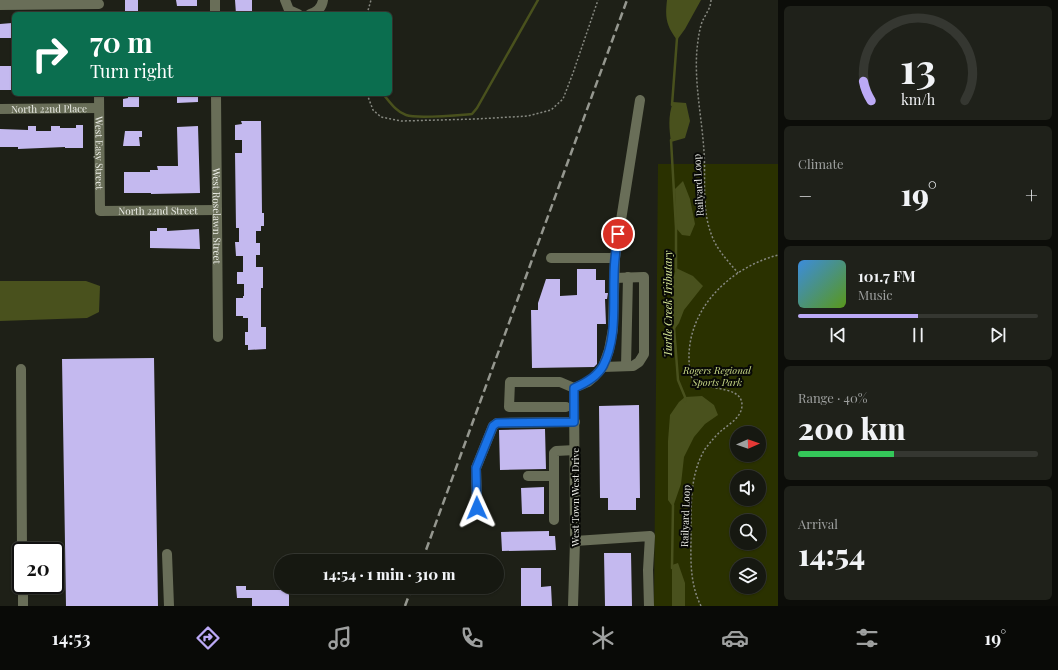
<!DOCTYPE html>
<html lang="en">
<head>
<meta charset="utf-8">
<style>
  :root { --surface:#161811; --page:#1f211a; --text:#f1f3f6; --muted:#9ea09f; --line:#353731; --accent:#bcaaf6 }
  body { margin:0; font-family:"Playfair Display",serif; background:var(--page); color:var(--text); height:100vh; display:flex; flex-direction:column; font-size:15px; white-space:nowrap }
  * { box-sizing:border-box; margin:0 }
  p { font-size:13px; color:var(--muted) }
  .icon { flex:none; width:22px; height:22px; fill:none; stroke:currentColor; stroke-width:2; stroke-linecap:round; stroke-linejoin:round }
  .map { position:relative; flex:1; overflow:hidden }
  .drawer { display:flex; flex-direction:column; gap:6px; padding:6px; background:#0c0d09; width:280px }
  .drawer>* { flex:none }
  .guide { position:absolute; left:12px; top:12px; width:380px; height:84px; border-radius:6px; box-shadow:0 1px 3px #0004,0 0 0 1px var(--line); background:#0b6e4f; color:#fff; overflow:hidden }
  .needle { width:26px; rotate:88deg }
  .tools { position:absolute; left:730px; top:426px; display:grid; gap:8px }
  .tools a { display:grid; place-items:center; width:36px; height:36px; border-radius:50%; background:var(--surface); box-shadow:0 1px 3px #0004,0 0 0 1px var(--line); font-size:20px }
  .speed { position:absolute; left:12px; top:542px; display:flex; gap:8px; font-size:20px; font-weight:700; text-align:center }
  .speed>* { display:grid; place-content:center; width:52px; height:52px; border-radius:50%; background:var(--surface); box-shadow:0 1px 3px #0004,0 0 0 1px var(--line); line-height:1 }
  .speed .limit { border:2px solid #111; border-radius:6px; background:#fff; color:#111 }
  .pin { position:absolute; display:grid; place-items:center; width:34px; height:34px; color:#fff; margin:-17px; border:2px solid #fff; border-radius:50%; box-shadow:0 1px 4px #0007 }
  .me { position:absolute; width:44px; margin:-22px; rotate:359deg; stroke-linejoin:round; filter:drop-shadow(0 0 3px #0008) }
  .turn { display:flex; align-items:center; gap:14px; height:84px; padding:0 12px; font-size:18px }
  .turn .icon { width:52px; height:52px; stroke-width:2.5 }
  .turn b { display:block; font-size:28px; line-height:34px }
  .big { font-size:30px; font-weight:800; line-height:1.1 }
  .drawer .card { flex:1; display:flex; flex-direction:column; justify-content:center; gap:6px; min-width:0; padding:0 14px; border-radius:6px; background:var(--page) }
  .drawer .dial { align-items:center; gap:0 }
  .dial svg { height:104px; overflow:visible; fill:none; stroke:var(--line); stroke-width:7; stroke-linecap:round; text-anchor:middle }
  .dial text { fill:var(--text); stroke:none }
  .song { display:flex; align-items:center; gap:12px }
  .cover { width:48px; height:48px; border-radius:6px; background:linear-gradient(135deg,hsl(210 70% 55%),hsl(90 70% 35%)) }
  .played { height:4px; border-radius:2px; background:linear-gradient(90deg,var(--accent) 50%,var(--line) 50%) }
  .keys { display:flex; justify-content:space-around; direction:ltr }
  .heat { display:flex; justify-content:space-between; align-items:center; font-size:22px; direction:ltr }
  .charge { height:6px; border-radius:3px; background:linear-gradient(90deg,#34c759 40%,var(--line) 0) }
  .trip { position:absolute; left:274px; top:554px; width:230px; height:40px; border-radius:20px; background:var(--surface); box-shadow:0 1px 3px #0004,0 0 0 1px var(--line); font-weight:800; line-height:40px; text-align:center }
  .tabs { display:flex; height:64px; justify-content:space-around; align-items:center; background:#090a07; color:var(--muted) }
  .tabs .icon { width:28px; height:28px }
  .tabs .current { color:var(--accent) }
  .tabs b { font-size:18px; color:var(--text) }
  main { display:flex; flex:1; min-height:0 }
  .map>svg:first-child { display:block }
  .green { fill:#2a3100; fill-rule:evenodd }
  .water { fill:#49511d }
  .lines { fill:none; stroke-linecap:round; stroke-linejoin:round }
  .stream { stroke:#49511d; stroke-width:2.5 }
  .building { fill:#c4b9ef }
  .path { stroke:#878981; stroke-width:1.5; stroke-dasharray:2 2; stroke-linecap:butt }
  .minor { stroke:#696e58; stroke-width:10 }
  .rail { stroke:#95978f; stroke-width:2.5; stroke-dasharray:8 4; stroke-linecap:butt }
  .route-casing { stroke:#114b97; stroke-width:10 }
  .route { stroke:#1a73e8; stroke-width:7 }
  .labels { text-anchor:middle; stroke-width:4; stroke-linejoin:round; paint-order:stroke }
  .street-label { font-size:10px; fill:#ecede7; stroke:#080906 }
  .park-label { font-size:10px; font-style:italic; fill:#c7d786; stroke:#080906 }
  .water-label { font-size:11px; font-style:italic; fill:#daeb99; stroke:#080906 }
</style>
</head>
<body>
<main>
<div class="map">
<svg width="778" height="606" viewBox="0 0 778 606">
  <rect width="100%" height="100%" fill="#1e2017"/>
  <path class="green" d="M658,164H778V606H654ZM737,433H759V455H737ZM737,477H759V499H737ZM737,521H759V543H737ZM737,565H759V587H737Z"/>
  <path class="water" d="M667,0H701L685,29L677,40C666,25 665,18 667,0Z
    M673,102L686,103L690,121L685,138L671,142C669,128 668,116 673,102Z
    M683,181L690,199L695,224L690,236L682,235L676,228L675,189Z
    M676,268L693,276L703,286L684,310L679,323L674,330C669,310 670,288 676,268Z
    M0,281H86L100,286L99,312L87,318L0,321Z
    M702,396L714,405L718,415L705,424L694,437L684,457L681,484L673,507L668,500V441L670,415L679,402L685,397Z
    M678,563L685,583V606H672V565Z"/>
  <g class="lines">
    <path class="stream" d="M383,94C389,101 396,112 406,115C417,119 459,115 472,114L477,108L538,0
      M672,105L677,38
      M671,140L676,228V270
      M674,327L678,380L685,397V401
      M672,568L673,505"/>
  </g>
  <path class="building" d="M125,0H138V14H125Z
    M176,0H197V6H177Z
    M235,0H252V14H236Z
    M12,23V38H0V24Z
    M0,66H12L13,90H0Z
    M128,94H139V107H123V99L128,98Z
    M177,94H198V102L177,103Z
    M241,121H261L262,213H264V226H261V231H256V243H260V255H256V267H263V288H261V327H266V349L248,350V345H245V332H248V318H243V316H236V298H243V296H244V284H237V272H243V256H236L235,242H239V228H236L235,153H242V140H235V125L242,124Z
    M76,125H83V148H65V147L18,149V147H0V129L28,130V126H36V131H51V126H60V128H76Z
    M198,126L200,193L151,194V193H124V172H150V170H158L157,166H178L177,127Z
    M125,131H142V137H139L140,146H123Z
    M157,228H167V231L199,229L200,249L150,248V231H157Z
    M577,269H596V280H605V293H608L607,299H605L606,324H597V364L594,367L532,368L531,310H538V303L546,279H560V296L577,295Z
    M154,358L158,606H66L62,359Z
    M639,405L640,498H636V510H608V498H600L599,406Z
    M545,429L546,469L500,470L499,430Z
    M544,487V514H522L521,488Z
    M549,531V536H555L556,550L502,551L501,532Z
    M604,553H631L632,606H605Z
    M521,568H541V587L551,586L552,606H521Z
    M236,586H246V590H289V606H252V598H237Z"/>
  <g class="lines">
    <path class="path" d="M711,0C711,8 705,15 702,22C699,31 698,40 697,49C694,83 702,118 704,152C706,180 701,209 712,236C717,250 728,261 738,273
      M367,14L371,0
      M367,94L373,110L381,117L401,121L476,119L528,116L551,110L563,99L573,73L598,0
      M701,606C689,582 691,558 691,532C691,504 690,474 705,449C710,443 715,436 721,431C729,424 741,418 742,406C743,381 695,395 690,373C689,367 689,360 689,354C691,305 732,267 778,255"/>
    <g class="minor">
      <path d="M215,0V14"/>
      <path d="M285,0L289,10L298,14"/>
      <path d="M0,5L99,4"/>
      <path d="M310,14C317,12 322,7 323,0"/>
      <path id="s1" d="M99,94L100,211L217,210"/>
      <path id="s2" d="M216,94L218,337"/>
      <path id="s3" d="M0,109L99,108"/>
      <path d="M551,258H615"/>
      <path d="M626,366L628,277"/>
      <path d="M603,367L633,366L639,362L644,354V277L614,278"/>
      <path d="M21,369L22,551"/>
      <path d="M566,407H509L510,382H560L574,388L588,382L594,377L603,367L609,350L613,329L615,258L640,100"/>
      <path d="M528,476H553"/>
      <path d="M477,508L476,468L493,426L497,423L575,422"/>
      <path d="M554,520V453L556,451L575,450"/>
      <path d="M575,541L650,536L648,570L649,606"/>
      <path d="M167,554L169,606"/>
      <path d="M23,585V606"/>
      <path d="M573,606L575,541L574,388"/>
    </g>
    <path class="rail" d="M422,561L627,0
      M405,606L412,587"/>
  </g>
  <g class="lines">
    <defs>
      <path id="route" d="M477,508L476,468L493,426L497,423L574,422V388C586,383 597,377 603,366C617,339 613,306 614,277C614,263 616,248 618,234"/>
    </defs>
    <use href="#route" class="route-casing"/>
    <use href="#route" class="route"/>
  </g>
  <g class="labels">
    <g class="street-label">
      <text dy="4" stroke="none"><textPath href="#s3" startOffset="49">North 22nd Place</textPath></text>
      <text dy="4" stroke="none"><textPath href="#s1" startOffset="59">West Easy Street</textPath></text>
      <text transform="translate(698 185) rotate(-93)" y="4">Railyard Loop</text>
      <text dy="4" stroke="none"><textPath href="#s1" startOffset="175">North 22nd Street</textPath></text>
      <text dy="4" stroke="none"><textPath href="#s2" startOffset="122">West Roselawn Street</textPath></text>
      <text transform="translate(575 497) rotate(-90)" y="4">West Town West Drive</text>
      <text transform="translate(685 516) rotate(-88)" y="4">Railyard Loop</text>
    </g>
    <g class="park-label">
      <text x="717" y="374">Rogers Regional<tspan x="717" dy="12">Sports Park</tspan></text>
    </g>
    <g class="water-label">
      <text transform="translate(668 304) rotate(-90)" y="4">Turtle Creek Tributary</text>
    </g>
  </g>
</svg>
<div class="tools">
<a><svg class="needle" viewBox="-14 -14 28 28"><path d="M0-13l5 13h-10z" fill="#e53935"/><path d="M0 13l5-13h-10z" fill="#9ea09f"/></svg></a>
<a><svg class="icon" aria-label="sound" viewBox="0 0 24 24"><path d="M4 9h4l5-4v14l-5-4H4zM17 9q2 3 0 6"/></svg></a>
<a><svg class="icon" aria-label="search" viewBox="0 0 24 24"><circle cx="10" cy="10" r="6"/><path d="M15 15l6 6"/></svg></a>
<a><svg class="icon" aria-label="layers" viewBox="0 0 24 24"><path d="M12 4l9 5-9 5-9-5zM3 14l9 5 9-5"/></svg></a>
</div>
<div class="speed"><div class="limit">20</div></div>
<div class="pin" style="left:618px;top:234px;background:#d93025"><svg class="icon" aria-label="arrive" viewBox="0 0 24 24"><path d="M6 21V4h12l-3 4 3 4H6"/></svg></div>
<svg class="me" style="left:477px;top:508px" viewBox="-20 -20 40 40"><path d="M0-17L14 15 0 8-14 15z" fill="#1a73e8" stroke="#fff" stroke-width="4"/></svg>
<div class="trip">14:54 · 1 min · 310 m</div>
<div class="guide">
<div class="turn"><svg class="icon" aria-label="right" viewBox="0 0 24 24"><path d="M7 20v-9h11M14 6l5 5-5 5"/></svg><div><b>70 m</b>Turn right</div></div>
</div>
</div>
<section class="drawer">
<div class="card dial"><svg viewBox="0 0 100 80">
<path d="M14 69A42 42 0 1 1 86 69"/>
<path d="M14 69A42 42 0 0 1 8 54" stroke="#bcaaf6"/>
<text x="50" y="56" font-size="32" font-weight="700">13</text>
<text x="50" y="72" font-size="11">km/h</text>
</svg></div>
<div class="card"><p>Climate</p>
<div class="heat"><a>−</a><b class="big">19°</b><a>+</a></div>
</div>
<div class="card">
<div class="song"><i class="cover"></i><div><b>101.7 FM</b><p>Music</p></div></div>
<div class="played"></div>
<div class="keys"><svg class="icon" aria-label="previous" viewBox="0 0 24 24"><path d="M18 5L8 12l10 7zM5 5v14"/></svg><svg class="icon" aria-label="pause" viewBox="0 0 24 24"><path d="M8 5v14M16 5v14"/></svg><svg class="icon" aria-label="next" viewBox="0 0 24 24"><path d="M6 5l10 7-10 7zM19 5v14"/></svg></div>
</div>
<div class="card"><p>Range · 40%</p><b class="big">200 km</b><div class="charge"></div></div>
<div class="card"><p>Arrival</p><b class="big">14:54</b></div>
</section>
</main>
<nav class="tabs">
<b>14:53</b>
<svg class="icon current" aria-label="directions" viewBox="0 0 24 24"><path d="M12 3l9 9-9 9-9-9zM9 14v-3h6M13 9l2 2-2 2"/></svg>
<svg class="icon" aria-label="music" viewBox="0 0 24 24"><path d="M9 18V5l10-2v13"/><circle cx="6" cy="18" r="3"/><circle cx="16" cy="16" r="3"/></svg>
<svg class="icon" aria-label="phone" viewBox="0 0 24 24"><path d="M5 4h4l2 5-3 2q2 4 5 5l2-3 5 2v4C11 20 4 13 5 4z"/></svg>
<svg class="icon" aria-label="climate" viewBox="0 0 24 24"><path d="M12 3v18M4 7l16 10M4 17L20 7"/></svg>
<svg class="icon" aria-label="car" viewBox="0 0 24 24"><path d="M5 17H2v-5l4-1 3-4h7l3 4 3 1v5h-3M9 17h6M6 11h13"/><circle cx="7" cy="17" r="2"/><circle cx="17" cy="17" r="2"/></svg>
<svg class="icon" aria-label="filters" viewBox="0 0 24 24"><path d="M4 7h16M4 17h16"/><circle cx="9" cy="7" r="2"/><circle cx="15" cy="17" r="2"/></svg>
<b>19°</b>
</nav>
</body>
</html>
